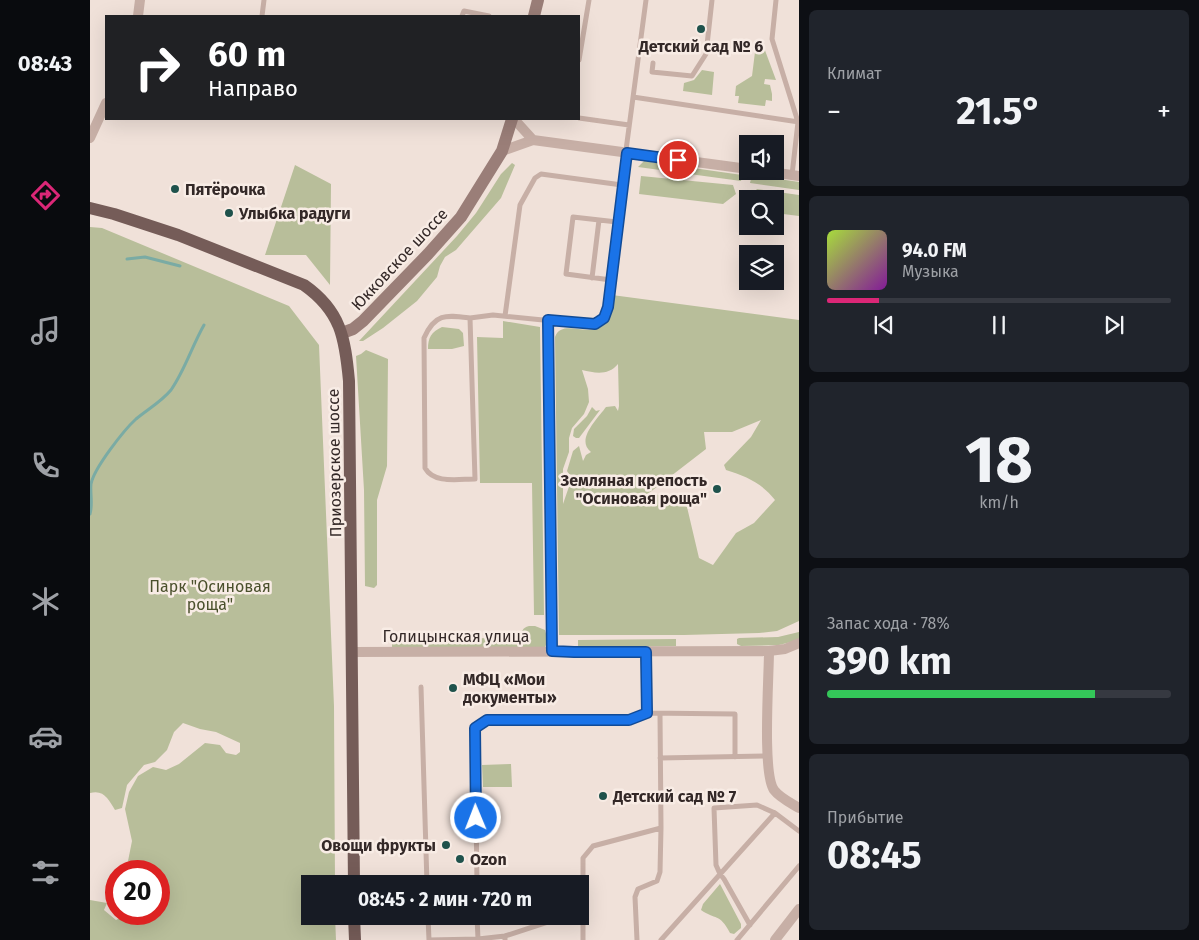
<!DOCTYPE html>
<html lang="ru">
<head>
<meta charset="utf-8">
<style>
  :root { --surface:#171b24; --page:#20242c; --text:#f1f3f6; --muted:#9ea1a6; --line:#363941; --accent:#db2777 }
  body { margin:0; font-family:"Fira Sans",sans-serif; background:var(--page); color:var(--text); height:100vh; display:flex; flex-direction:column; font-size:19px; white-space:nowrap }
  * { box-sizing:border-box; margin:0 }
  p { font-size:16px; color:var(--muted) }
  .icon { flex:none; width:28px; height:28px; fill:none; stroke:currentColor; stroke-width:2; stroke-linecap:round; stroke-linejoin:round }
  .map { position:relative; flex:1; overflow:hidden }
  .side { display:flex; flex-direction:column; gap:10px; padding:10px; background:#0d0f14; width:400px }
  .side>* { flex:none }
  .top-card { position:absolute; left:15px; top:15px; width:475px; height:105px; border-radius:0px; box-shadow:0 5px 20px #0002; background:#202124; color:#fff; overflow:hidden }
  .fabs { position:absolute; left:649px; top:135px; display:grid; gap:10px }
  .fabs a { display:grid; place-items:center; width:45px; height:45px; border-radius:0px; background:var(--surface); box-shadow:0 5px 20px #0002; font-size:25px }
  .speed { position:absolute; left:15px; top:860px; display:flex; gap:10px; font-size:25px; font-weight:700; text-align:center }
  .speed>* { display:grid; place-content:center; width:65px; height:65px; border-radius:50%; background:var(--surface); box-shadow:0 5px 20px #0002; line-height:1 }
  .speed .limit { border:8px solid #d22; background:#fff; color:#111 }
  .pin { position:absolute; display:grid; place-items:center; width:42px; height:42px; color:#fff; margin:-21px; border:2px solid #fff; border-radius:50%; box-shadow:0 1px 5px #0007 }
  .me { position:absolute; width:55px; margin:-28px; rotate:359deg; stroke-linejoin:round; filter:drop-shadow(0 0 4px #0008) }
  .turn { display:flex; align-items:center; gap:18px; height:105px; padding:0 20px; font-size:22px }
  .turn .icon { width:65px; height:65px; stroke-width:2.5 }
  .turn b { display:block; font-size:35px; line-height:42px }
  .big { font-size:38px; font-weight:700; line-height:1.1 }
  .side .widget { flex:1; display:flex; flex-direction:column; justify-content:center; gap:8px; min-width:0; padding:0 18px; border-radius:8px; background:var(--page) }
  .side .dial { align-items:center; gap:0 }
  .dial b { font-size:65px; line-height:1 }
  .song { display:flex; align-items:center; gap:15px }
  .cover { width:60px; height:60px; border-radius:8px; background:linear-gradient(135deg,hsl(80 70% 55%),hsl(290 70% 35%)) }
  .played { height:5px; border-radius:2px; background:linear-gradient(90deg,var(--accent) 15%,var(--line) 15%) }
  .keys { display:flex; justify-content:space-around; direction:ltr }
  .heat { display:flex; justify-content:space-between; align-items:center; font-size:28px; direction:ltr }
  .charge { height:8px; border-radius:4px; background:linear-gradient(90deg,#34c759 78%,var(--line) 0) }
  .trip { position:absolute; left:211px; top:875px; width:288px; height:50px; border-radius:0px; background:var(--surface); box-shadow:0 5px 20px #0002; font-weight:700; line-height:50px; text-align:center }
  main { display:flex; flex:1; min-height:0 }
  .menu { display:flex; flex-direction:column; width:90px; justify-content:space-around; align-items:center; background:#090b0e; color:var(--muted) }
  .menu .icon { width:35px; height:35px }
  .menu .selected { color:var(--accent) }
  .menu b { font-size:22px; color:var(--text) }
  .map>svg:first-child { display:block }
  .green { fill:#b8be9a; fill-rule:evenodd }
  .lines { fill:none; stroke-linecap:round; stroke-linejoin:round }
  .stream { stroke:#7aaba4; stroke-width:3 }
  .lane { stroke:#c7afa6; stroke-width:5 }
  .street { stroke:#c7afa6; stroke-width:10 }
  .secondary { stroke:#9a7e78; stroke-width:12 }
  .primary { stroke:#755c58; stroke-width:12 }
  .route-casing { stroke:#114b97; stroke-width:12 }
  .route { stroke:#1a73e8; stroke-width:9 }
  .poi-dot { fill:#1f524c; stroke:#f8ece5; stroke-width:2 }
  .labels { text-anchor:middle; stroke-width:5; stroke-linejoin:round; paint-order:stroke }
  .poi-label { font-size:16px; font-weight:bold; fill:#332827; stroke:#f8ece5; text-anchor:start }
  .street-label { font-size:16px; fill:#332827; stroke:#f8ece5 }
  .park-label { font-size:16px; fill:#4a502c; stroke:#f8ece5 }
</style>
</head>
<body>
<main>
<nav class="menu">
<b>08:43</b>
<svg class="icon selected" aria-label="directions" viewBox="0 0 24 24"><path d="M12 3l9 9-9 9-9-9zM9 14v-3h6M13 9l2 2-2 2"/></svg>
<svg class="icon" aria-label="music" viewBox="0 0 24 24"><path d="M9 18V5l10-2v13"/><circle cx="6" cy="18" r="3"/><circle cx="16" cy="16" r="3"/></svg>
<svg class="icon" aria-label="phone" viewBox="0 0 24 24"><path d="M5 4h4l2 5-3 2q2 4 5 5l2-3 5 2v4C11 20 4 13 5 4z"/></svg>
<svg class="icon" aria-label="climate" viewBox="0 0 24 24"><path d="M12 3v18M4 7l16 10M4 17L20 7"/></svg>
<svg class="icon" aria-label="car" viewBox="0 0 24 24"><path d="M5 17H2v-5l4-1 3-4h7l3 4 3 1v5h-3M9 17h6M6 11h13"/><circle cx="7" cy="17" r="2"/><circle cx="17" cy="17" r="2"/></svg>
<svg class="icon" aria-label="filters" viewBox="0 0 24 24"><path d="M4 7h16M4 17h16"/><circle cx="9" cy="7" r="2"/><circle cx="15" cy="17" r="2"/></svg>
</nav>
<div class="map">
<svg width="709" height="940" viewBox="0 0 709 940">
  <rect width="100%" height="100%" fill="#f0e1d9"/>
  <path class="green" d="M666,44L673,45L686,80L675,79L674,84L680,85L682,94V101L676,100L675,106L648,103L649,96H645L646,86L662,76Z
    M612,70L624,72L622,95L593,91L594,83L604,80Z
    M554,161L652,175L651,181L548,167Z
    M422,163L425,165L411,198L366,250L355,257L350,266L347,277L327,301L293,328L273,341H269L367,236L386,213L411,174Z
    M205,165L241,184L240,285L216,255H175Z
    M662,175L709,182V190L660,183Z
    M551,176L643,185L646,194L633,204L549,194Z
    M667,189L709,195V216L685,213V199H664L660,197Z
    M0,227L12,228L199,306L229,345L244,706L245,884H220V916H245L246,940H0V900L17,903L14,910L26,920L38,914H69V871H50L38,861L42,841L35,809L39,792L48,776L63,767L76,770L89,764L115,743L130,745L136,753L146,755L150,752V743L126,732L110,729L93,723L84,732L77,750L65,762L54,765L37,785L32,808L25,810C19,800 14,789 0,793Z
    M522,295L709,320V621L687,631L669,633L594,635H469L465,337C473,316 504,343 517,319C521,312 521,303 522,295ZM528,364L529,406L528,411L525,406L516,407C508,418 485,440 501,452L496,455L493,461L489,446L483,451L477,471L479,474L483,475L473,504V469L479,452V438L482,428L494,414L499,402L498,389L492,370C505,373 518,376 528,364ZM671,420L661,437L634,465L636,470C656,476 673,484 685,500L664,523L646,533L623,565L609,558L597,507L579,497L559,493L616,449L614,432H642Z
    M413,321L450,327L454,615H444L442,483H390L387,337L413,338Z
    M352,327L369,329L373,333L374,346L362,349H338C338,338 341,332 352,327Z
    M276,350L298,359L297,466L287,500V585L284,588L275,586L274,490L266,356L271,354Z
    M502,407L506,411L510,410L489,438H486L483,436L484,429L497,416Z
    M439,626H445L455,630L458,641L455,647L302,648V639L430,638C432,631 432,628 439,626Z
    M709,632V640L689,645L651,646L647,644V639L649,638L688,637Z
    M586,639V646L488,648V640Z
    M421,764L422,787H393L392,765Z
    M630,884L651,924V928L644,934L640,933C630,913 625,920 611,910L613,904Z"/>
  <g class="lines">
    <path class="stream" d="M37,259L55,257L90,266
      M0,514C3,504 0,494 1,484C4,468 34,430 46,419C58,409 71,402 81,390C95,370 102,346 114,325"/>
    <path class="lane" d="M686,0L682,39L708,122L702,175
      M172,16L174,0
      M372,16L374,11L399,16
      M489,60L499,0
      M563,63L562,72L602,76L616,54L622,0
      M543,97L709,122
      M489,118L539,125
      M502,278L509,220
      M521,280L476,274L483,217L527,222
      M415,316L430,205L445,178L451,174L532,185
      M380,318C356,315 345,313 334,338L335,468C344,484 368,479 385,479L380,318L403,315L493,324C511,324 516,318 519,301L534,165L556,0
      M458,320L462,651
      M556,652L557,713
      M331,687L337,884
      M570,758L677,756
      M387,884L385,728L397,720H539L557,713L645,714V757
      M493,911V940
      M490,912L493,911V858L503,846L571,828L570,714
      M338,916L339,940
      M387,916L388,939
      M660,925L634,879L630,874L626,865L624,808L667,805L685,813L709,831
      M415,936L476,916
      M339,940L388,939L415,936V940
      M547,940L545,897L548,889L567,881L570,872L571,828
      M571,940L685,813
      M647,940L709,866"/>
    <path class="street" d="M48,16L50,0
      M424,119L443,140
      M0,138L16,103
      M412,151L443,140L658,169
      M674,171L709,176
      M679,651C679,677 672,773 684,790C690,798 701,803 709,808
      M263,652L679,651L695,649L709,643
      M685,940L709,909"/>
    <path class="secondary" d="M444,16L448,0
      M252,333L263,329L273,321L338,254L371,217L412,151L422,119"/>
    <path class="primary" d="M0,208L24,214L88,235L214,285C251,311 255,338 259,381L264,884
      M264,916L265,940"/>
  </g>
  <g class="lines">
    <defs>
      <path id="route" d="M386,818L385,728L397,720H539L557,713L556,652H484L462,651L458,320L505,324L514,318L518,307L537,153L588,160"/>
    </defs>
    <use href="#route" class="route-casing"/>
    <use href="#route" class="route"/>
  </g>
  <g class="poi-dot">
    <circle cx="611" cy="29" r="5"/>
    <circle cx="85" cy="189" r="5"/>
    <circle cx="139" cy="213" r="5"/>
    <circle cx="627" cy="489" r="5"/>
    <circle cx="363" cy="688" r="5"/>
    <circle cx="513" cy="796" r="5"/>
    <circle cx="356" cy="845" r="5"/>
    <circle cx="370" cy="859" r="5"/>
  </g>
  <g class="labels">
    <g class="poi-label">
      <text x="611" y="52" text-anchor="middle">Детский сад № 6</text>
      <text x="95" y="195">Пятёрочка</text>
      <text x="149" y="219">Улыбка радуги</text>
      <text x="617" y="486" text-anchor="end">Земляная крепость<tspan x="617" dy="18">"Осиновая роща"</tspan></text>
      <text x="373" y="685">МФЦ «Мои<tspan x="373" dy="18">документы»</tspan></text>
      <text x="523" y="802">Детский сад № 7</text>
      <text x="346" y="851" text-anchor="end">Овощи фрукты</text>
      <text x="380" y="865">Ozon</text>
    </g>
    <g class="street-label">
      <text transform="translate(309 259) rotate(-47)" y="6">Юкковское шоссе</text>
      <text transform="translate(244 463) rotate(-91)" y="6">Приозерское шоссе</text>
      <text x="366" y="642">Голицынская улица</text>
    </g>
    <g class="park-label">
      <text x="120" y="592">Парк "Осиновая<tspan x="120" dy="18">роща"</tspan></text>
    </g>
  </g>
</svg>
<div class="fabs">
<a><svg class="icon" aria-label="sound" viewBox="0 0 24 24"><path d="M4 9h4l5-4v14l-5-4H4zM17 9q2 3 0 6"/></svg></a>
<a><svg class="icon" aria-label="search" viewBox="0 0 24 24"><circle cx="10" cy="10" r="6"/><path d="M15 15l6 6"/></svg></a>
<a><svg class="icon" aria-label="layers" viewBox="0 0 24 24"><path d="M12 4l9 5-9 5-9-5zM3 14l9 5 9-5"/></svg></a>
</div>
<div class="speed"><div class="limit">20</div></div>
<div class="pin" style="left:588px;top:160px;background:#d93025"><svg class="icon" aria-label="arrive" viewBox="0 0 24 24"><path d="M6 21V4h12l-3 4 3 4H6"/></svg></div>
<svg class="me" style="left:386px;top:818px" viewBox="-20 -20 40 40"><circle r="17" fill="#1a73e8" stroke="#fff" stroke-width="3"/><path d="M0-11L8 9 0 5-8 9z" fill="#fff"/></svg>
<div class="trip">08:45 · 2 мин · 720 m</div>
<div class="top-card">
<div class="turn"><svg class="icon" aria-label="right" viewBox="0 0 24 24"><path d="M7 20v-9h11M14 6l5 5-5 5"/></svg><div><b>60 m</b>Направо</div></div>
</div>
</div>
<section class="side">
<div class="widget"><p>Климат</p>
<div class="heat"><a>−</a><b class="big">21.5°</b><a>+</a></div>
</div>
<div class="widget">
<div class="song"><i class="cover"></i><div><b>94.0 FM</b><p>Музыка</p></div></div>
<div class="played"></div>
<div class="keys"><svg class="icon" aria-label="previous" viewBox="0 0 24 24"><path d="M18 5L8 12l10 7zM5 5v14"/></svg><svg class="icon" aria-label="pause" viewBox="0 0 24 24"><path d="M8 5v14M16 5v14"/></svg><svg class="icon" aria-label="next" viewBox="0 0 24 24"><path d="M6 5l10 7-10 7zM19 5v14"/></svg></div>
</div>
<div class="widget dial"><b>18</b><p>km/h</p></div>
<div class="widget"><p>Запас хода · 78%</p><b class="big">390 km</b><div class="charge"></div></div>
<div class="widget"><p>Прибытие</p><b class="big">08:45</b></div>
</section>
</main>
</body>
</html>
